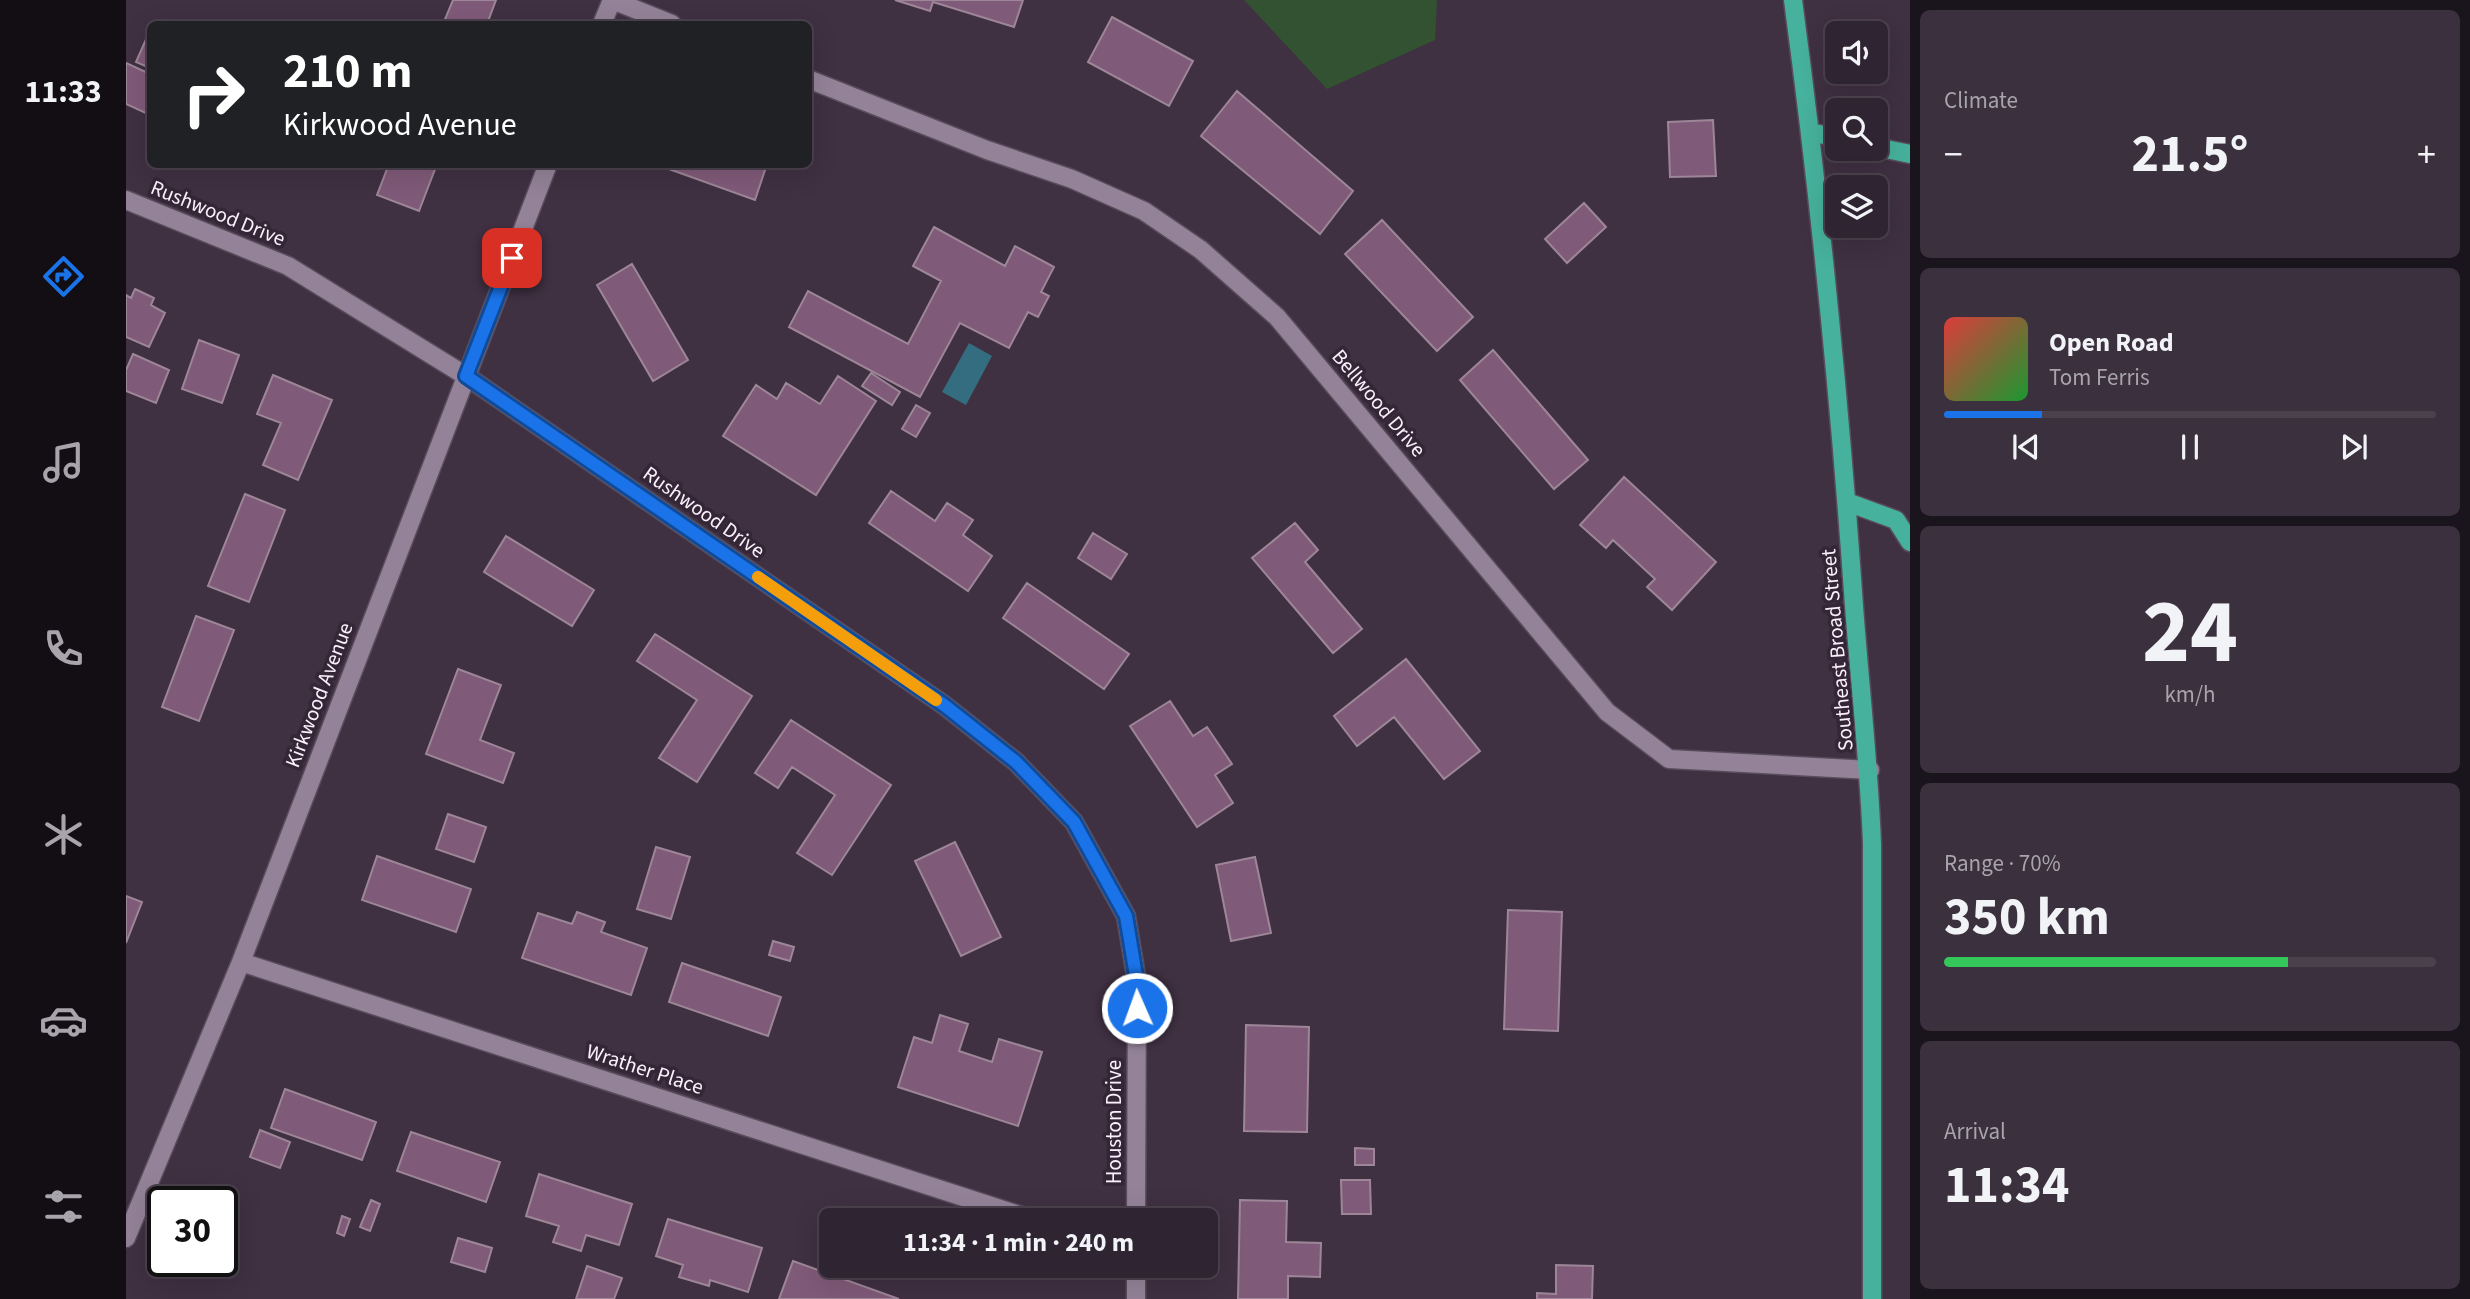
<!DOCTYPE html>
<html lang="en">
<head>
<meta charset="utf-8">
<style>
  :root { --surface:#2f2432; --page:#3b303e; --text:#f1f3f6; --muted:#a7a4ac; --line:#4a414d; --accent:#1a73e8 }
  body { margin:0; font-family:"Source Sans 3",sans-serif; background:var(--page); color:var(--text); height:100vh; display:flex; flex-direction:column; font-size:26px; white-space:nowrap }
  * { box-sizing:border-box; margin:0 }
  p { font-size:23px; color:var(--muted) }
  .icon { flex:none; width:38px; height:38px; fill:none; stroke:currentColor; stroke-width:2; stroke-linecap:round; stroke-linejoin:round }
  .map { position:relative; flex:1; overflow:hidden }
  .panel { display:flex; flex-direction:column; gap:10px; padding:10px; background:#1a141c; width:560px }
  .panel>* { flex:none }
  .top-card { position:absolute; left:21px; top:21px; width:665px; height:147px; border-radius:10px; box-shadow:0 7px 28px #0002,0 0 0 2px var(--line); background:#202124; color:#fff; overflow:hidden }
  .buttons { position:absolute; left:1699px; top:21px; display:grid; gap:14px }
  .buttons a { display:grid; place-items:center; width:63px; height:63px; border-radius:10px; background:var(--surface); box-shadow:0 7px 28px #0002,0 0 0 2px var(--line); font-size:35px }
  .speed { position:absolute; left:21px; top:1186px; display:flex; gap:14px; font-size:35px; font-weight:700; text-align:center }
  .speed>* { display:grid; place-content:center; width:91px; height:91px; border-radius:50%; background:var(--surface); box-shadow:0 7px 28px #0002,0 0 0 2px var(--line); line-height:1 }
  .speed .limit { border:4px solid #111; border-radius:10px; background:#fff; color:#111 }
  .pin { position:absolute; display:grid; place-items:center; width:60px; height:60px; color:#fff; margin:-30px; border-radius:14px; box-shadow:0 4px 10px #0006 }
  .me { position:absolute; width:77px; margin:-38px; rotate:358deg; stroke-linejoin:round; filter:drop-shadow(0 0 5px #0008) }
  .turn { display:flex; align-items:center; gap:24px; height:147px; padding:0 21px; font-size:32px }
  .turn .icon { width:91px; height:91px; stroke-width:2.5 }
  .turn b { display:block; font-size:49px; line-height:60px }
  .big { font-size:52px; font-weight:700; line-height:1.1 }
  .panel .widget { flex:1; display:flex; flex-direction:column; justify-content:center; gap:10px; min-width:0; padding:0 24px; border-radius:10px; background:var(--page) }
  .panel .dial { align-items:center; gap:0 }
  .dial b { font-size:91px; line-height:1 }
  .song { display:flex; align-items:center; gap:21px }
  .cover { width:84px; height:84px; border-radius:10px; background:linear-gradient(135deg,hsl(0 70% 55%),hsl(130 70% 35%)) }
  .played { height:7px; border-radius:4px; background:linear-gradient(90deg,var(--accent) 20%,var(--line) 20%) }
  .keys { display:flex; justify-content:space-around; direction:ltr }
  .heat { display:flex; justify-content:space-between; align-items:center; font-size:38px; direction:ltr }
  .charge { height:10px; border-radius:5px; background:linear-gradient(90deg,#34c759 70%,var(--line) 0) }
  .trip { position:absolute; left:693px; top:1208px; width:399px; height:70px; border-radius:10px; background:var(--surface); box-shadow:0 7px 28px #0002,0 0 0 2px var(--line); font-weight:700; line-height:70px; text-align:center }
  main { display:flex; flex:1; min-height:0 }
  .dock { display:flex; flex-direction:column; width:126px; justify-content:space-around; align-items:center; background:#130e14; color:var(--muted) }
  .dock .icon { width:49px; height:49px }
  .dock .active { color:var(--accent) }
  .dock b { font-size:32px; color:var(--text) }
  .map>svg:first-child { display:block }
  .green { fill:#325232 }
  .water { fill:#346d80 }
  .building { fill:#805a79; stroke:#9c8697; stroke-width:2 }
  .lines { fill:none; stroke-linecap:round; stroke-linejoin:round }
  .minor-casing { stroke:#584c5b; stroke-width:21 }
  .major-casing { stroke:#584c5b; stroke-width:21 }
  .minor { stroke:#948398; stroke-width:18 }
  .major { stroke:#46b19c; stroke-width:18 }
  .route-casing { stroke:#114b97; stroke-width:18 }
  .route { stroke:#1a73e8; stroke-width:12 }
  .slow { stroke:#f59e0b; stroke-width:12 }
  .labels { text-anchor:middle; stroke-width:7; stroke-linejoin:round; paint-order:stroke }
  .street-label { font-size:21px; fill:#faf0fb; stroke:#342637 }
</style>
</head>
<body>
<main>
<nav class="dock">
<b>11:33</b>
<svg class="icon active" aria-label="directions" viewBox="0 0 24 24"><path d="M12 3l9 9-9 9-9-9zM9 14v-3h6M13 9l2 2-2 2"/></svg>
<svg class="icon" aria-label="music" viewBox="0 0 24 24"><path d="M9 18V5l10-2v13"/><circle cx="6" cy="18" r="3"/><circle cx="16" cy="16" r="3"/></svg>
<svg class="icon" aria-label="phone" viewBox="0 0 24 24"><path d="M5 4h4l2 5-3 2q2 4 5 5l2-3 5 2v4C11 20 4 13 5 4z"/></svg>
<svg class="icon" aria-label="climate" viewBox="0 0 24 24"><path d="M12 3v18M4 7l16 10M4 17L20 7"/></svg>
<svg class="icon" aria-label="car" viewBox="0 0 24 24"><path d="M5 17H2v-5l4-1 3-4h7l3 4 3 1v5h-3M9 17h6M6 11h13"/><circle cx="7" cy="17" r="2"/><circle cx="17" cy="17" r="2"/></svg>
<svg class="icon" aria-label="filters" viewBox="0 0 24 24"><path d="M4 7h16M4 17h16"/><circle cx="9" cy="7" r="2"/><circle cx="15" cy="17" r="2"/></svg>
</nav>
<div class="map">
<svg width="1784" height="1299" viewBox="0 0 1784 1299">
  <rect width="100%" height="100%" fill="#3f3042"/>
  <path class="green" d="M1118,0H1311L1309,40L1201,89Z"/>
  <path class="water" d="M843,343L866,356L840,405L816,392Z"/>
  <path class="building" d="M327,0H370L361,24H317Z
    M769,0H897L888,27L807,2L804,11Z
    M986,17L1067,61L1043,106L962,62Z
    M21,37L24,38V68L10,62Z
    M0,63L24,74V115L0,104Z
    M1111,91L1227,191L1194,234L1075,136Z
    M1587,120L1590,176L1544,177L1542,122Z
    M263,164H311L293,211L251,195Z
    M529,164H641L629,200Z
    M1458,203L1480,227L1441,263L1419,239Z
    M1256,220L1347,317L1311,351L1219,254Z
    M808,227L879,266L889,246L928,267L915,292L923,296L912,317L902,312L883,348L834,323L794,397L663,327L682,291L782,344L815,281L787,266Z
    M506,264L562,360L527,381L471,285Z
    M9,289L28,298L25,305L39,313L23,347L0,337V295L5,298Z
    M73,340L113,355L96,403L56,389Z
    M1367,350L1462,460L1428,489L1334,380Z
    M7,354L43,370L30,403L0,391V370Z
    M745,373L774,392L766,405L736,386Z
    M147,375L206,400L172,480L137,465L155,423L131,414Z
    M712,376L750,401L690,495L597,436L630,385L651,399L660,383L694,404Z
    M790,405L804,413L790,437L776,429Z
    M1498,477L1590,562L1546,610L1521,587L1529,579L1487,540L1480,548L1454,525Z
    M765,491L809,521L821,503L847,520L837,535L866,556L842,591L743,523Z
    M119,494L159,510L123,602L82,586Z
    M1169,523L1192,550L1179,562L1236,629L1207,653L1126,558Z
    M967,533L1001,554L985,579L952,558Z
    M380,536L468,590L446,626L358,572Z
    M901,583L1003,654L978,689L877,618Z
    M70,616L108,630L73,721L36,707Z
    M529,634L626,696L571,782L533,758L571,700L511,661Z
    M1280,659L1354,751L1318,779L1268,717L1231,746L1208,716Z
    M332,669L375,685L354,740L388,753L377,783L300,754Z
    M1044,701L1067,736L1081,727L1106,764L1089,775L1107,803L1071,827L1004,726Z
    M665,720L765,785L706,875L671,853L709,795L666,767L652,788L629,773Z
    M322,814L360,827L348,862L310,849Z
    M829,842L875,937L835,956L789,861Z
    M530,847L564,857L545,919L511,909Z
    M251,856L345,889L330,932L236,900Z
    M1129,857L1145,933L1105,941L1090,865Z
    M0,896L16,902L0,943Z
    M1382,910L1436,912L1432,1031L1378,1029Z
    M451,912L479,922L475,932L521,948L505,995L396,958L412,913L446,924Z
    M647,941L668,947L664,961L643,955Z
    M556,963L655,997L642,1036L543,1002Z
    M814,1015L842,1024L833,1051L866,1062L873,1039L916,1052L892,1126L772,1087L788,1037L806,1043Z
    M1120,1025L1183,1027L1181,1132L1118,1131Z
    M159,1089L250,1122L236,1160L145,1128Z
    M134,1130L164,1142L154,1168L124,1157Z
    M285,1132L374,1162L360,1202L271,1171Z
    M1229,1148L1248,1149V1165H1229Z
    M413,1174L506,1204L493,1245L460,1235L455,1251L427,1242L433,1226L400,1216Z
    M1215,1180H1244L1245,1214H1216Z
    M245,1200L254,1204L244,1231L234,1227Z
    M1114,1200L1161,1201L1160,1242L1195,1243L1194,1277L1162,1276V1299H1112Z
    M216,1216L224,1219L218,1236L211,1233Z
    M542,1219L636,1248L622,1292L584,1280L583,1286L553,1277L557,1265L530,1256Z
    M332,1238L366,1248L359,1272L325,1262Z
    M667,1261L773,1299H653Z
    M1430,1265L1467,1266L1466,1299H1411V1293L1430,1294Z
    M461,1266L496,1278L488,1299H450Z"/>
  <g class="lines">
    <defs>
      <path id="minor" d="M486,0L546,24
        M476,24L486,0
        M682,79L861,150L946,179L1018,211L1075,250L1151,317L1481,712L1543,759L1744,770
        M0,200L162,266L340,376L818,705L890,762L948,822L1000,916L1011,982L1010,1220
        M115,962L908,1220
        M0,1238L115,962L422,164
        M1010,1299V1265"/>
      <path id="major" d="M1667,0C1694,201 1714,404 1728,606C1734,686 1743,764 1746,844V1299
        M1684,132L1712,138
        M1750,147L1784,154
        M1721,502L1770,520L1784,542"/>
    </defs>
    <use href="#minor" class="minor-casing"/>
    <use href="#major" class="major-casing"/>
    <use href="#minor" class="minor"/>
    <use href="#major" class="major"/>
  </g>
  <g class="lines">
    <defs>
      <path id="route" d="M386,258L340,376L818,705L890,762L948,822L1000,916L1011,982V1008"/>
    </defs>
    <use href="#route" class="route-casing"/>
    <use href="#route" class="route"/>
    <path class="slow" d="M632,577L810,700"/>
  </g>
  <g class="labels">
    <g class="street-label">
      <text transform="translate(92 213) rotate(22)" y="7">Rushwood Drive</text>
      <text transform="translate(1253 403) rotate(50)" y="7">Bellwood Drive</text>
      <text transform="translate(578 512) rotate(35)" y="7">Rushwood Drive</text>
      <text transform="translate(1711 650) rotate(-95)" y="7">Southeast Broad Street</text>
      <text transform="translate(193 695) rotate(-69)" y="7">Kirkwood Avenue</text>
      <text transform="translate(519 1069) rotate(18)" y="7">Wrather Place</text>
      <text transform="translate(988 1122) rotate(-90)" y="7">Houston Drive</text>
    </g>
  </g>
</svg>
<div class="buttons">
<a><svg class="icon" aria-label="sound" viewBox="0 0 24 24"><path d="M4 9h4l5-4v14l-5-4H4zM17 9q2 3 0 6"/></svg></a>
<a><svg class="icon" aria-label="search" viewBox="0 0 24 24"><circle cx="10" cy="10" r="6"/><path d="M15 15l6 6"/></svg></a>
<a><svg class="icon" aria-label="layers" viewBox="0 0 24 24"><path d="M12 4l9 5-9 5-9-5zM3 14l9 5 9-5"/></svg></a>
</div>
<div class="speed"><div class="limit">30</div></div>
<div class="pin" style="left:386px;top:258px;background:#d93025"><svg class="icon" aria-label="arrive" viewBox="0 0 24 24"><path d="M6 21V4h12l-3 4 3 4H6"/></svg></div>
<svg class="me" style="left:1011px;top:1008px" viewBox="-20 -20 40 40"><circle r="17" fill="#1a73e8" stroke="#fff" stroke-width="3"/><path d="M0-11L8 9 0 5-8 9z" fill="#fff"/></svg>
<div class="trip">11:34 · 1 min · 240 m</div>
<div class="top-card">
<div class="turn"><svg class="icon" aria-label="right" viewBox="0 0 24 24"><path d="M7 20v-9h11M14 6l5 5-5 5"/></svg><div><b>210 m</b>Kirkwood Avenue</div></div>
</div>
</div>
<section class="panel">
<div class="widget"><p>Climate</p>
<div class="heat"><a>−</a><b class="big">21.5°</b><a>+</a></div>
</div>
<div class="widget">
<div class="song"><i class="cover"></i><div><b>Open Road</b><p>Tom Ferris</p></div></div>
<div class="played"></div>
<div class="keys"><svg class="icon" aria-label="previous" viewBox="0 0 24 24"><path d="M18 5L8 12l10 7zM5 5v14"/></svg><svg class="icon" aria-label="pause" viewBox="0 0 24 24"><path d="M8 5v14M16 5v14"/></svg><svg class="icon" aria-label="next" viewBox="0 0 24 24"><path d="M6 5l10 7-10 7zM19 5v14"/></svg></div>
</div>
<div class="widget dial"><b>24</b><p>km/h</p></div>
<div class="widget"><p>Range · 70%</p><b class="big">350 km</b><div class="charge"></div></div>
<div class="widget"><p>Arrival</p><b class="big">11:34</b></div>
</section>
</main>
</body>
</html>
